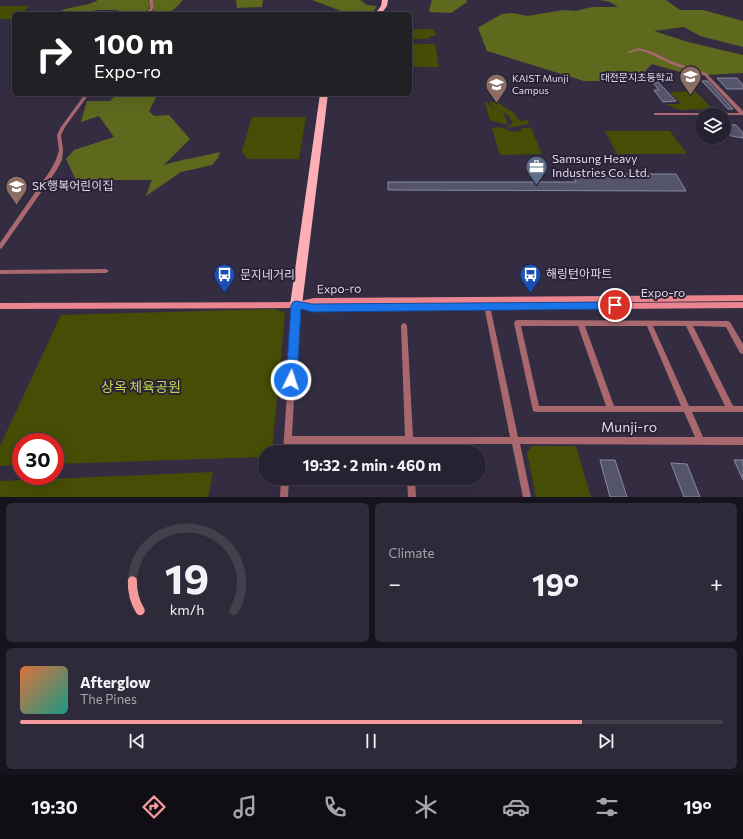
<!DOCTYPE html>
<html lang="en">
<head>
<meta charset="utf-8">
<style>
  :root { --surface:#272232; --page:#2f2a3a; --text:#f1f3f6; --muted:#a4a4ac; --line:#433f4d; --accent:#f59b9c }
  body { margin:0; font-family:Commissioner,"Noto Sans KR",sans-serif; background:var(--page); color:var(--text); height:100vh; display:flex; flex-direction:column; font-size:15px; white-space:nowrap }
  * { box-sizing:border-box; margin:0 }
  p { font-size:13px; color:var(--muted) }
  .icon { flex:none; width:22px; height:22px; fill:none; stroke:currentColor; stroke-width:2; stroke-linecap:round; stroke-linejoin:round }
  .map { position:relative; height:497px; overflow:hidden }
  .sheet { display:flex; flex-direction:column; gap:6px; padding:6px; background:#15131c; flex:1 }
  .sheet>* { flex:none }
  .top-card { position:absolute; left:12px; top:12px; width:400px; height:84px; border-radius:6px; box-shadow:0 4px 16px #0002,0 0 0 1px var(--line); background:#202124; color:#fff; overflow:hidden }
  .tools { position:absolute; left:695px; top:108px; display:grid; gap:8px }
  .tools a { display:grid; place-items:center; width:36px; height:36px; border-radius:50%; background:var(--surface); box-shadow:0 4px 16px #0002,0 0 0 1px var(--line); font-size:20px }
  .speed { position:absolute; left:12px; top:433px; display:flex; gap:8px; font-size:20px; font-weight:700; text-align:center }
  .speed>* { display:grid; place-content:center; width:52px; height:52px; border-radius:50%; background:var(--surface); box-shadow:0 4px 16px #0002,0 0 0 1px var(--line); line-height:1 }
  .speed .limit { border:6px solid #d22; background:#fff; color:#111 }
  .pin { position:absolute; display:grid; place-items:center; width:34px; height:34px; color:#fff; margin:-17px; border:2px solid #fff; border-radius:50%; box-shadow:0 1px 4px #0007 }
  .me { position:absolute; width:44px; margin:-22px; rotate:4deg; stroke-linejoin:round; filter:drop-shadow(0 0 3px #0008) }
  .turn { display:flex; align-items:center; gap:14px; height:84px; padding:0 16px; font-size:18px }
  .turn .icon { width:52px; height:52px; stroke-width:2.5 }
  .turn b { display:block; font-size:28px; line-height:34px }
  .big { font-size:30px; font-weight:700; line-height:1.1 }
  .sheet .card { flex:1; display:flex; flex-direction:column; justify-content:center; gap:6px; min-width:0; padding:0 14px; border-radius:6px; background:var(--page) }
  .sheet .dial { align-items:center; gap:0 }
  .dial svg { height:104px; overflow:visible; fill:none; stroke:var(--line); stroke-width:7; stroke-linecap:round; text-anchor:middle }
  .dial text { fill:var(--text); stroke:none }
  .song { display:flex; align-items:center; gap:12px }
  .cover { width:48px; height:48px; border-radius:6px; background:linear-gradient(135deg,hsl(20 70% 55%),hsl(170 70% 35%)) }
  .played { height:4px; border-radius:2px; background:linear-gradient(90deg,var(--accent) 80%,var(--line) 80%) }
  .keys { display:flex; justify-content:space-around; direction:ltr }
  .heat { display:flex; justify-content:space-between; align-items:center; font-size:22px; direction:ltr }
  .sheet .tiles { flex:1; display:grid; gap:6px; grid-template-columns:1fr 1fr }
  .card:last-child { grid-column:span 2 }
  .trip { position:absolute; left:258px; top:445px; width:228px; height:40px; border-radius:20px; background:var(--surface); box-shadow:0 4px 16px #0002,0 0 0 1px var(--line); font-weight:700; line-height:40px; text-align:center }
  .tabs { display:flex; height:64px; justify-content:space-around; align-items:center; background:#100e14; color:var(--muted) }
  .tabs .icon { width:28px; height:28px }
  .tabs .active { color:var(--accent) }
  .tabs b { font-size:18px; color:var(--text) }
  .map>svg:first-child { display:block }
  .green { fill:#454e04 }
  .forest { fill:#5e691e }
  .building { fill:#54546b; stroke:#8989a3 }
  .lines { fill:none; stroke-linecap:round; stroke-linejoin:round }
  .street { fill:#a8686e; fill-rule:evenodd }
  .secondary { fill:#ea848f; fill-rule:evenodd }
  .primary { fill:#feafb5; fill-rule:evenodd }
  .route { fill:#1a73e8; stroke:#114b97 }
  .labels { text-anchor:middle; stroke-width:4; stroke-linejoin:round; paint-order:stroke }
  .far-poi-label { font-size:10px; fill:#dfdbe9; stroke:#2a2337; text-anchor:end }
  .poi-label { font-size:12px; fill:#dfdbe9; stroke:#2a2337; text-anchor:start }
  .street-label { font-size:12px; fill:#dfdbe9; stroke:#2a2337 }
  .near-park-label { font-size:14px; fill:#bed354; stroke:#2a2337 }
  .near-street-label { font-size:14px; fill:#dfdbe9; stroke:#2a2337 }
</style>
</head>
<body>
<div class="map">
<svg width="743" height="497" viewBox="0 0 743 497">
  <rect width="100%" height="100%" fill="#342d42"/>
  <path class="green" d="M0,6H30L20,14H14V19H0Z
    M410,29H434L436,36H429V39H410Z
    M410,44H435L439,67H410Z
    M695,91L713,109L679,110L666,104H681L670,92Z
    M485,102H487L492,108L503,113L508,123L504,124L490,120Z
    M489,102H498L505,108L513,112L520,121L528,120L529,124L507,128L508,127L513,123L508,115L493,108Z
    M252,117H306L299,159H247L242,151Z
    M492,128C495,128 500,127 503,128C510,131 512,133 520,131L522,128H531L542,154L502,155L499,153Z
    M605,131H670L687,154H617Z
    M276,309L285,313L272,452H265V457L55,464V442H21V465L0,466V446L61,315Z
    M532,446H576L591,497H536L527,452Z
    M213,472L208,497H0V481Z"/>
  <path class="forest" d="M98,0H148L150,6L145,14H125L117,10H98L73,14H55C67,5 85,8 98,0Z
    M153,0H183C170,15 168,14 150,14L154,9Z
    M236,0H263L262,7L237,8Z
    M312,0H360L367,5L377,6L371,14H349Z
    M432,0H466L467,2L451,13L430,12L429,10Z
    M600,0H666L680,10H703L743,21V47L700,36L684,27L654,31L688,42L743,55V73L689,76L680,72L652,64L644,72L642,81H584L487,51L478,28L479,27L502,14L513,13L527,16L563,10L575,11L592,7H618L610,2Z
    M117,94H158L149,111L154,116L169,115L190,139L164,165C182,159 201,157 220,152L218,158L212,165L181,172L146,196L152,180H76L66,159L74,150L114,137L99,116L81,122L87,101H110Z"/>
  <path class="building" d="M717,78H737L743,85V89H727Z
    M702,81H708L733,109H728Z
    M652,82H658L676,101L663,102L654,90H659Z
    M724,124L736,125L743,133V138L731,136L724,130Z
    M572,174H676L686,191L388,190V182H576Z
    M600,460H615L627,497H610Z
    M734,460H743V480Z
    M671,463L687,464L700,497H684Z"/>
  <g class="lines">
    <path class="street" d="M149,0H153L154,8L149,14H145L150,8Z
      M638,48L650,51L673,62L706,73L743,111V115H654V113H739L704,75L671,64L648,53L639,50L629,53L627,52Z
      M85,94H89L65,127L61,135L63,150L62,160L56,171L2,248L0,249V243L50,171L56,160L59,150L57,135L61,127Z
      M106,269L109,271L106,273L0,274V270Z
      M294,303H298L299,305L292,436H405L401,326L402,324L404,323L406,324L407,326L413,437H510L484,306L485,304H489L490,306L518,437H695L684,412H536L533,411L514,323L515,321L517,320L728,321L730,322L743,344V354L740,353L726,327L693,326L733,406H743V412H692L703,437H743V445L520,444L531,497H523L512,444H414V452H406V444H292L291,452H283L293,305ZM521,326H578L606,406H539ZM585,326H647L681,406H614ZM653,326H686L725,406H689Z
      M281,478H289L288,497H280Z
      M407,478H415L416,497H408Z"/>
    <path class="secondary" d="M743,295V301L312,305L743,302V308L312,311L298,308L0,309V303L296,302L314,298Z"/>
    <path class="primary" d="M382,0H388L387,6L381,14H375L381,6Z
      M320,94H328L302,305L300,308L296,309L292,308L290,305Z"/>
  </g>
  <path class="route" d="M296,301L312,304L615,302L619,303L620,305L619,308L615,309L312,312L301,309L297,380L295,383L291,384L287,383L286,380L291,305L293,302Z"/>
  <defs>
    <symbol id="school-pin" viewBox="-11 -11 22 30"><path d="M0 17L-7.5 6A9.5 9.5 0 1 1 7.5 6Z" fill="#8d6e63" stroke="#2a2337"/><path d="M0-5L7-2L0 1L-7-2ZM-4 1L0 2.5L4 1V4Q0 6-4 4Z" fill="#fff"/></symbol>
    <symbol id="university-pin" viewBox="-11 -11 22 30"><path d="M0 17L-7.5 6A9.5 9.5 0 1 1 7.5 6Z" fill="#8d6e63" stroke="#2a2337"/><path d="M0-5L7-2L0 1L-7-2ZM-4 1L0 2.5L4 1V4Q0 6-4 4Z" fill="#fff"/></symbol>
    <symbol id="office-pin" viewBox="-11 -11 22 30"><path d="M0 17L-7.5 6A9.5 9.5 0 1 1 7.5 6Z" fill="#5c6f8a" stroke="#2a2337"/><path d="M-6-3h4V-5.5h4V-3h4V5H-6ZM-1-4.5V-3h2v-1.5ZM-6 0V1H6V0Z" fill="#fff"/></symbol>
    <symbol id="bus-pin" viewBox="-11 -11 22 30"><path d="M0 17L-7.5 6A9.5 9.5 0 1 1 7.5 6Z" fill="#1a4fb4" stroke="#2a2337"/><path d="M-5-6H5V4H4V6H2V4H-2V6H-4V4H-5ZM-3.5-4V0h7V-4ZM-3.5 1.2v1.5H-2V1.2ZM2 1.2v1.5H3.5V1.2Z" fill="#fff"/></symbol>
  </defs>
  <g fill-rule="evenodd">
    <use href="#school-pin" x="678" y="64" width="25" height="34"/>
    <use href="#university-pin" x="484" y="72" width="25" height="34"/>
    <use href="#office-pin" x="524" y="154" width="25" height="34"/>
    <use href="#school-pin" x="4" y="174" width="25" height="34"/>
    <use href="#bus-pin" x="518" y="262" width="25" height="34"/>
    <use href="#bus-pin" x="212" y="262" width="25" height="34"/>
  </g>
  <g class="labels">
    <g class="far-poi-label">
      <text x="674" y="81">대전문지초등학교</text>
      <text x="512" y="82" text-anchor="start">KAIST Munji<tspan x="512" dy="12">Campus</tspan></text>
    </g>
    <g class="poi-label">
      <text x="552" y="163">Samsung Heavy<tspan x="552" dy="14">Industries Co. Ltd.</tspan></text>
      <text x="32" y="190">SK행복어린이집</text>
      <text x="546" y="278">해링턴아파트</text>
      <text x="240" y="279">문지네거리</text>
    </g>
    <g class="street-label">
      <text transform="translate(339 289) rotate(-1)" y="4">Expo-ro</text>
      <text x="663" y="297">Expo-ro</text>
    </g>
    <g class="near-park-label">
      <text x="141" y="392">상옥 체육공원</text>
    </g>
    <g class="near-street-label">
      <text x="629" y="432">Munji-ro</text>
    </g>
  </g>
</svg>
<div class="tools">
<a><svg class="icon" aria-label="layers" viewBox="0 0 24 24"><path d="M12 4l9 5-9 5-9-5zM3 14l9 5 9-5"/></svg></a>
</div>
<div class="speed"><div class="limit">30</div></div>
<div class="pin" style="left:615px;top:305px;background:#d93025"><svg class="icon" aria-label="arrive" viewBox="0 0 24 24"><path d="M6 21V4h12l-3 4 3 4H6"/></svg></div>
<svg class="me" style="left:291px;top:380px" viewBox="-20 -20 40 40"><circle r="17" fill="#1a73e8" stroke="#fff" stroke-width="3"/><path d="M0-11L8 9 0 5-8 9z" fill="#fff"/></svg>
<div class="trip">19:32 · 2 min · 460 m</div>
<div class="top-card">
<div class="turn"><svg class="icon" aria-label="right" viewBox="0 0 24 24"><path d="M7 20v-9h11M14 6l5 5-5 5"/></svg><div><b>100 m</b>Expo-ro</div></div>
</div>
</div>
<section class="sheet">
<div class="tiles">
<div class="card dial"><svg viewBox="0 0 100 80">
<path d="M14 69A42 42 0 1 1 86 69"/>
<path d="M14 69A42 42 0 0 1 8 46" stroke="#f59b9c"/>
<text x="50" y="56" font-size="32" font-weight="700">19</text>
<text x="50" y="72" font-size="11">km/h</text>
</svg></div>
<div class="card"><p>Climate</p>
<div class="heat"><a>−</a><b class="big">19°</b><a>+</a></div>
</div>
<div class="card">
<div class="song"><i class="cover"></i><div><b>Afterglow</b><p>The Pines</p></div></div>
<div class="played"></div>
<div class="keys"><svg class="icon" aria-label="previous" viewBox="0 0 24 24"><path d="M18 5L8 12l10 7zM5 5v14"/></svg><svg class="icon" aria-label="pause" viewBox="0 0 24 24"><path d="M8 5v14M16 5v14"/></svg><svg class="icon" aria-label="next" viewBox="0 0 24 24"><path d="M6 5l10 7-10 7zM19 5v14"/></svg></div>
</div>
</div>
</section>
<nav class="tabs">
<b>19:30</b>
<svg class="icon active" aria-label="directions" viewBox="0 0 24 24"><path d="M12 3l9 9-9 9-9-9zM9 14v-3h6M13 9l2 2-2 2"/></svg>
<svg class="icon" aria-label="music" viewBox="0 0 24 24"><path d="M9 18V5l10-2v13"/><circle cx="6" cy="18" r="3"/><circle cx="16" cy="16" r="3"/></svg>
<svg class="icon" aria-label="phone" viewBox="0 0 24 24"><path d="M5 4h4l2 5-3 2q2 4 5 5l2-3 5 2v4C11 20 4 13 5 4z"/></svg>
<svg class="icon" aria-label="climate" viewBox="0 0 24 24"><path d="M12 3v18M4 7l16 10M4 17L20 7"/></svg>
<svg class="icon" aria-label="car" viewBox="0 0 24 24"><path d="M5 17H2v-5l4-1 3-4h7l3 4 3 1v5h-3M9 17h6M6 11h13"/><circle cx="7" cy="17" r="2"/><circle cx="17" cy="17" r="2"/></svg>
<svg class="icon" aria-label="filters" viewBox="0 0 24 24"><path d="M4 7h16M4 17h16"/><circle cx="9" cy="7" r="2"/><circle cx="15" cy="17" r="2"/></svg>
<b>19°</b>
</nav>
</body>
</html>
